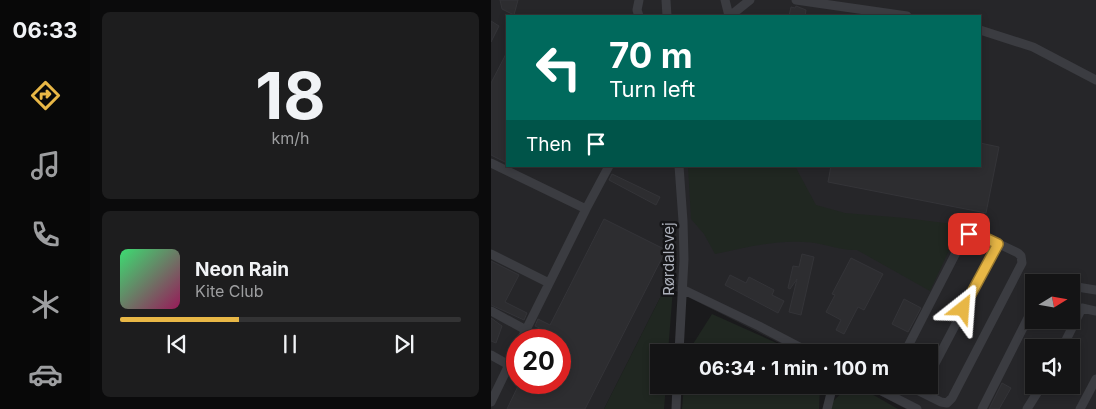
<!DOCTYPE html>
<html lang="en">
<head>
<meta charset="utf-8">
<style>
  :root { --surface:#141415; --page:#1d1d1e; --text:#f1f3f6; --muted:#9d9ea0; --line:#333334; --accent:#e8b746 }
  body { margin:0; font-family:Inter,sans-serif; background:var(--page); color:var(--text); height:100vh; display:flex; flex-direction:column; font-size:19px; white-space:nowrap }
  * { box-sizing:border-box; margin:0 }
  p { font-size:16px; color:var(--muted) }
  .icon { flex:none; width:28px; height:28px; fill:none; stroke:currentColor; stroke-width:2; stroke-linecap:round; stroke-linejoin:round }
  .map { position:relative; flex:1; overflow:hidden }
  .details { display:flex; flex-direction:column; gap:12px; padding:12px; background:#0b0b0c; width:401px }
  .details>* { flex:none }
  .banner { position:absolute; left:15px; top:15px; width:475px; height:152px; border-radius:0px; box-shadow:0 2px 8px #0003,0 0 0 1px var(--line); background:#00695c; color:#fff; overflow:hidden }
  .needle { width:32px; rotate:79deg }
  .tools { position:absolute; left:534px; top:274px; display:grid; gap:10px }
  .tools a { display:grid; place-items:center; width:55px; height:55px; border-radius:0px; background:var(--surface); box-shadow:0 2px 8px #0003,0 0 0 1px var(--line); font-size:25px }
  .speed { position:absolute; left:15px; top:329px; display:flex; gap:10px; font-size:25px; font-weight:700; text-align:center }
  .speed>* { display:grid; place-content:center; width:65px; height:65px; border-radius:50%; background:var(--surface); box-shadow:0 2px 8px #0003,0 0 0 1px var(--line); line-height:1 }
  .speed .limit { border:8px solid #d22; background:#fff; color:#111 }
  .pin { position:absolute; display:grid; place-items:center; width:42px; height:42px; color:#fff; margin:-21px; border-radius:10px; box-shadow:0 2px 8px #0006 }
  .me { position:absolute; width:55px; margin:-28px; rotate:28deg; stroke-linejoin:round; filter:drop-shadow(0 0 4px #0008) }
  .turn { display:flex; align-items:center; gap:18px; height:105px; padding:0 20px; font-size:22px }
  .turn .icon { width:65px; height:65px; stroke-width:2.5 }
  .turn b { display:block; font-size:35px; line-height:42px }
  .then { display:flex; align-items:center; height:48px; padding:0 20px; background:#0003; gap:10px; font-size:19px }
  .details .tile { flex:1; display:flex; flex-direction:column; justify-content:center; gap:8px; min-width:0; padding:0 18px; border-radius:8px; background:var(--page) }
  .details .dial { align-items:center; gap:0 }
  .dial b { font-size:65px; line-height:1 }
  .song { display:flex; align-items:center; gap:15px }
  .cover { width:60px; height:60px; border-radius:8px; background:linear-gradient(135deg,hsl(140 70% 55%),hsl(330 70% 35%)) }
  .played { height:5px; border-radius:2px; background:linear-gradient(90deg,var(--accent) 35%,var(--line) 35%) }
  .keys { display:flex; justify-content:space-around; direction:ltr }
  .trip { position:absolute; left:159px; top:344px; width:288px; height:50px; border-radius:0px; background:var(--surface); box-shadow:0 2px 8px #0003,0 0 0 1px var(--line); font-weight:700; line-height:50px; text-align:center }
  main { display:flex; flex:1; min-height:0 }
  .tabs { display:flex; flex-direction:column; width:90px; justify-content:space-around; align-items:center; background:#080808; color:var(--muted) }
  .tabs .icon { width:35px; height:35px }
  .tabs .active { color:var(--accent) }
  .tabs b { font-size:22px; color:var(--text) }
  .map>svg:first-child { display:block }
  .built { fill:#262629; fill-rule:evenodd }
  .green { fill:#202721 }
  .building { fill:#2d2d30; stroke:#343438 }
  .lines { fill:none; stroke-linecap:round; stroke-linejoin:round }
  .minor { stroke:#3b3c41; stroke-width:9 }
  .route-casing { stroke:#97772e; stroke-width:12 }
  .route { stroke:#e8b746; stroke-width:9 }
  .labels { text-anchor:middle; stroke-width:5; stroke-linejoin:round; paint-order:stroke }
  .street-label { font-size:15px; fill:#adb1bb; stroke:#151517 }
</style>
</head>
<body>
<main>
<nav class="tabs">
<b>06:33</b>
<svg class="icon active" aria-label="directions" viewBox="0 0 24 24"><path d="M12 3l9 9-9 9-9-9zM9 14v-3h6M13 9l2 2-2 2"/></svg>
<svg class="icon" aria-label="music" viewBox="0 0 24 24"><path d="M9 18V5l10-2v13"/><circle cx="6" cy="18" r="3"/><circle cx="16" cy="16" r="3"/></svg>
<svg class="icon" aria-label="phone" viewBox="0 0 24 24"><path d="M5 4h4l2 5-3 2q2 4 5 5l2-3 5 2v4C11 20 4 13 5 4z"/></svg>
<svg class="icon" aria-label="climate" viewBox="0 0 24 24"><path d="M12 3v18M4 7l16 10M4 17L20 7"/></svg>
<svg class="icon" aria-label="car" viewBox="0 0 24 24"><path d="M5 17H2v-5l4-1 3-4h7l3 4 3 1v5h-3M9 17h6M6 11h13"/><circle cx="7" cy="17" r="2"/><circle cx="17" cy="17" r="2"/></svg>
</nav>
<section class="details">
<div class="tile dial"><b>18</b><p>km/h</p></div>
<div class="tile">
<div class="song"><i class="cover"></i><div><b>Neon Rain</b><p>Kite Club</p></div></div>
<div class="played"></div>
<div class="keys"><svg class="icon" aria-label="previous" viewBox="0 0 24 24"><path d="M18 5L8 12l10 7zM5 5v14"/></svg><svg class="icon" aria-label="pause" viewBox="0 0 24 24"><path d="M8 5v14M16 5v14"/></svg><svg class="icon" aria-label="next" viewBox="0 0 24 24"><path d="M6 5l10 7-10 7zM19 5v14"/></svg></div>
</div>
</section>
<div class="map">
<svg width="605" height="409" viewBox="0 0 605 409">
  <rect width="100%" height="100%" fill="#1a1a1c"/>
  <path class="built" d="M0,0H605V409H415L369,385H438V352H306L175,286L113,409H0ZM16,16H489V166H16ZM542,282H580V320H542ZM26,340H69V382H26ZM542,348H580V385H542Z"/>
  <path class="green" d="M197,166H304L325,205L354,213L414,218L470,225L439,291L366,250C348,251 331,242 312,242C283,240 253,248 224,254L213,234L200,219Z
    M175,286L182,289L177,352H168V385H175L173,409H113Z
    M221,314L290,345L301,352H197Z
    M193,385H329L328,409H191Z
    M359,385H365L407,409H340V403Z"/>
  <path class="building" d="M9,0H27L23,15L11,9Z
    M305,6L315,10L314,16H298L300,7L304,8Z
    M0,21L8,26L0,42Z
    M16,52V163L0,155V83Z
    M489,143L508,147L495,213L337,182L340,166H489Z
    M121,174L169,197L165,205L118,180Z
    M113,219L175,250L94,409H16L29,382H69V340H51L55,331L44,326L47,319L59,325Z
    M311,254L323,257L310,315L298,312L306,279L299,289L297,288L302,266L308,267Z
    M360,258L392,274L373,310L367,307L353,334L345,330L350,320L335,312L344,295L341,294Z
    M0,261L28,275L14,302L36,313L33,320L0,305Z
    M239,275L255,283L258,277L283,290L281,295L293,301L287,313L234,285Z
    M413,299L430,308L417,332L401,324Z
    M0,318L11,326L5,343L0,341Z
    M511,383L520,388L508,409H498Z"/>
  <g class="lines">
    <path class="minor" d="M148,0L146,10L148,16
      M175,0L176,16
      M234,0L238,16
      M305,0L416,16
      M239,16L259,0
      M489,30L542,47L605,80
      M0,163L95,209
      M188,166L192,221L193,259L188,352
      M0,254L58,283
      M580,286L605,290
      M193,290L268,326L318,352
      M0,311L35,330
      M30,340L95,209L118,166
      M571,348L591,308L605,311
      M317,352L327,349L349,352
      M414,352L471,241L478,234L485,233L527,253L530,256L531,263L461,398L456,403L450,402L416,385
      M0,355L18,365
      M438,375L507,244
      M379,385L426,409
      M0,402L26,348
      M185,409L186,385
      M336,409L342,385
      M491,409L542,308
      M536,409L551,385
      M589,409L605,379"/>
  </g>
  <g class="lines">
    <defs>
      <path id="route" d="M472,309L507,244L484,233L478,234"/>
    </defs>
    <use href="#route" class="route-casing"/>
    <use href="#route" class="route"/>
  </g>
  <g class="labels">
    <g class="street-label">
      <text transform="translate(178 259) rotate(-90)" y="5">Rørdalsvej</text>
    </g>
  </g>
</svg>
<div class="tools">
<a><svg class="needle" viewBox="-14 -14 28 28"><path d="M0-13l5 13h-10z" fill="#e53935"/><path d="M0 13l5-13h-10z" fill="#9d9ea0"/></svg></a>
<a><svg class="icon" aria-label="sound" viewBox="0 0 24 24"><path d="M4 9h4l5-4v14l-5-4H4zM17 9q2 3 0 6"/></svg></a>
</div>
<div class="speed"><div class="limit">20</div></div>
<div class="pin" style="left:478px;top:234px;background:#d93025"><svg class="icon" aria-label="arrive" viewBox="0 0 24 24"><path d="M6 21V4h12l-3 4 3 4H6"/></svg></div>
<svg class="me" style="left:472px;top:309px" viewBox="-20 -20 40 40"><path d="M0-17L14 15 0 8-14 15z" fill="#e8b746" stroke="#fff" stroke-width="4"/></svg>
<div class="trip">06:34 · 1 min · 100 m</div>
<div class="banner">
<div class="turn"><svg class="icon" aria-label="left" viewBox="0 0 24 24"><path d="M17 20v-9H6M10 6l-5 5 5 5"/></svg><div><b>70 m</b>Turn left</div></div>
<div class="then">Then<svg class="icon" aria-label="arrive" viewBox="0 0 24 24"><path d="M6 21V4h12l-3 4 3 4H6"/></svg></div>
</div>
</div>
</main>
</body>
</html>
